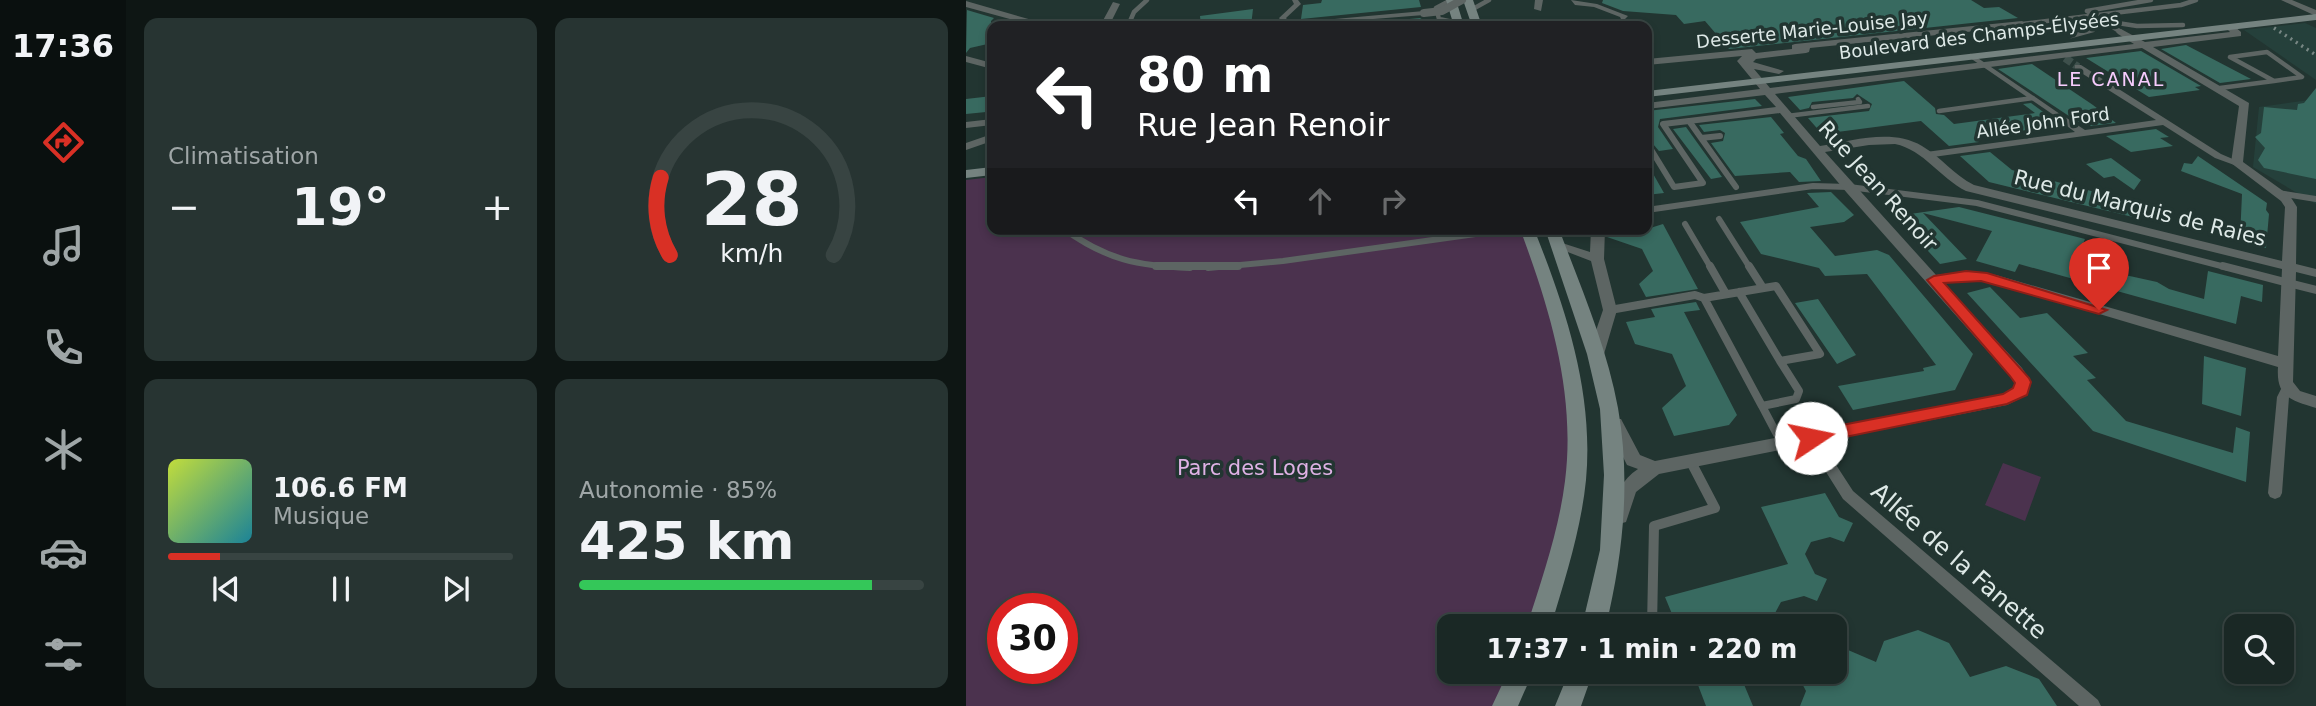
<!DOCTYPE html>
<html lang="fr">
<head>
<meta charset="utf-8">
<style>
  :root { --surface:#1a2825; --page:#273432; --text:#f1f3f6; --muted:#9fa6a7; --line:#384442; --accent:#d93025 }
  body { margin:0; font-family:"DejaVu Sans",sans-serif; background:var(--page); color:var(--text); height:100vh; display:flex; flex-direction:column; font-size:26px; white-space:nowrap }
  * { box-sizing:border-box; margin:0 }
  p { font-size:23px; color:var(--muted) }
  .icon { flex:none; width:38px; height:38px; fill:none; stroke:currentColor; stroke-width:2; stroke-linecap:round; stroke-linejoin:round }
  .map { position:relative; flex:1; overflow:hidden }
  .panel { display:flex; flex-direction:column; gap:18px; padding:18px; background:#0e1614; width:840px }
  .panel>* { flex:none }
  .top-card { position:absolute; left:21px; top:21px; width:665px; height:214px; border-radius:14px; box-shadow:0 4px 10px #0003,0 0 0 2px var(--line); background:#202124; color:#fff; overflow:hidden }
  .fabs { position:absolute; left:1258px; top:614px; display:grid; gap:14px }
  .fabs a { display:grid; place-items:center; width:70px; height:70px; border-radius:14px; background:var(--surface); box-shadow:0 4px 10px #0003,0 0 0 2px var(--line); font-size:35px }
  .speed { position:absolute; left:21px; top:593px; display:flex; gap:14px; font-size:35px; font-weight:700; text-align:center }
  .speed>* { display:grid; place-content:center; width:91px; height:91px; border-radius:50%; background:var(--surface); box-shadow:0 4px 10px #0003,0 0 0 2px var(--line); line-height:1 }
  .speed .limit { border:10px solid #d22; background:#fff; color:#111 }
  .pin { position:absolute; display:grid; place-items:center; width:60px; height:60px; color:#fff; margin:-72px -30px; border-radius:50% 50% 50% 0; rotate:-45deg; box-shadow:0 0 7px #0007 }
  .pin .icon { rotate:45deg }
  .me { position:absolute; width:77px; margin:-38px; rotate:79deg; stroke-linejoin:round; filter:drop-shadow(0 0 5px #0008) }
  .turn { display:flex; align-items:center; gap:24px; height:147px; padding:0 35px; font-size:32px }
  .turn .icon { width:91px; height:91px; stroke-width:2.5 }
  .turn b { display:block; font-size:49px; line-height:60px }
  .lanes { display:flex; align-items:center; height:66px; padding:0 35px; background:#0003; justify-content:center; gap:35px; direction:ltr }
  .lanes .off { opacity:.35 }
  .big { font-size:52px; font-weight:700; line-height:1.1 }
  .panel .widget { flex:1; display:flex; flex-direction:column; justify-content:center; gap:10px; min-width:0; padding:0 24px; border-radius:14px; background:var(--page) }
  .panel .dial { align-items:center; gap:0 }
  .dial svg { height:182px; overflow:visible; fill:none; stroke:var(--line); stroke-width:7; stroke-linecap:round; text-anchor:middle }
  .dial text { fill:var(--text); stroke:none }
  .song { display:flex; align-items:center; gap:21px }
  .cover { width:84px; height:84px; border-radius:10px; background:linear-gradient(135deg,hsl(70 70% 55%),hsl(190 70% 35%)) }
  .played { height:7px; border-radius:4px; background:linear-gradient(90deg,var(--accent) 15%,var(--line) 15%) }
  .keys { display:flex; justify-content:space-around; direction:ltr }
  .heat { display:flex; justify-content:space-between; align-items:center; font-size:38px; direction:ltr }
  .charge { height:10px; border-radius:5px; background:linear-gradient(90deg,#34c759 85%,var(--line) 0) }
  .panel .tiles { flex:1; display:grid; gap:18px; grid-template-columns:repeat(2,1fr) }
  .trip { position:absolute; left:471px; top:614px; width:410px; height:70px; border-radius:14px; background:var(--surface); box-shadow:0 4px 10px #0003,0 0 0 2px var(--line); font-weight:700; line-height:70px; text-align:center }
  main { display:flex; flex:1; min-height:0 }
  .menu { display:flex; flex-direction:column; width:126px; justify-content:space-around; align-items:center; background:#0a100f; color:var(--muted) }
  .menu .icon { width:49px; height:49px }
  .menu .on { color:var(--accent) }
  .menu b { font-size:32px; color:var(--text) }
  .map>svg:first-child { display:block }
  .built { fill:#25403b }
  .green { fill:#4b324e; fill-rule:evenodd }
  .building { fill:#386a60 }
  .lines { fill:none; stroke-linecap:round; stroke-linejoin:round }
  .pedestrian-tunnel { stroke:#3e504c; stroke-width:8; stroke-dasharray:8 3.5; stroke-linecap:butt }
  .service-far3 { stroke:#5d6563; stroke-width:4.5 }
  .service-far2 { stroke:#5d6563; stroke-width:6 }
  .service-far1 { stroke:#5d6563; stroke-width:8 }
  .service { stroke:#5d6563; stroke-width:10 }
  .pedestrian { fill:#5d6563; fill-rule:evenodd }
  .minor { fill:#5d6563; fill-rule:evenodd }
  .secondary { fill:#758380; fill-rule:evenodd }
  .rail { stroke:#788784; stroke-width:3.5; stroke-dasharray:2 4.5; stroke-linecap:butt }
  .pedestrian-bridge { stroke:#5d6563; stroke-width:8 }
  .route { fill:#d93025; stroke:#8d1f18; stroke-width:2 }
  .labels { text-anchor:middle; stroke-width:7; stroke-linejoin:round; paint-order:stroke }
  .far-street-label { font-size:18px; fill:#dee9e7; stroke:#223531 }
  .far-neighbourhood-label { font-size:19px; letter-spacing:2px; fill:#f7ccfd; stroke:#223531 }
  .street-label { font-size:21px; fill:#dee9e7; stroke:#223531 }
  .park-label { font-size:21px; fill:#dfb1e5; stroke:#223531 }
  .near-street-label { font-size:24px; fill:#dee9e7; stroke:#223531 }
</style>
</head>
<body>
<main>
<nav class="menu">
<b>17:36</b>
<svg class="icon on" aria-label="directions" viewBox="0 0 24 24"><path d="M12 3l9 9-9 9-9-9zM9 14v-3h6M13 9l2 2-2 2"/></svg>
<svg class="icon" aria-label="music" viewBox="0 0 24 24"><path d="M9 18V5l10-2v13"/><circle cx="6" cy="18" r="3"/><circle cx="16" cy="16" r="3"/></svg>
<svg class="icon" aria-label="phone" viewBox="0 0 24 24"><path d="M5 4h4l2 5-3 2q2 4 5 5l2-3 5 2v4C11 20 4 13 5 4z"/></svg>
<svg class="icon" aria-label="climate" viewBox="0 0 24 24"><path d="M12 3v18M4 7l16 10M4 17L20 7"/></svg>
<svg class="icon" aria-label="car" viewBox="0 0 24 24"><path d="M5 17H2v-5l4-1 3-4h7l3 4 3 1v5h-3M9 17h6M6 11h13"/><circle cx="7" cy="17" r="2"/><circle cx="17" cy="17" r="2"/></svg>
<svg class="icon" aria-label="filters" viewBox="0 0 24 24"><path d="M4 7h16M4 17h16"/><circle cx="9" cy="7" r="2"/><circle cx="15" cy="17" r="2"/></svg>
</nav>
<section class="panel">
<div class="tiles">
<div class="widget"><p>Climatisation</p>
<div class="heat"><a>−</a><b class="big">19°</b><a>+</a></div>
</div>
<div class="widget dial"><svg viewBox="0 0 100 80">
<path d="M14 69A42 42 0 1 1 86 69"/>
<path d="M14 69A42 42 0 0 1 10 35" stroke="#d93025"/>
<text x="50" y="56" font-size="32" font-weight="700">28</text>
<text x="50" y="72" font-size="11">km/h</text>
</svg></div>
<div class="widget">
<div class="song"><i class="cover"></i><div><b>106.6 FM</b><p>Musique</p></div></div>
<div class="played"></div>
<div class="keys"><svg class="icon" aria-label="previous" viewBox="0 0 24 24"><path d="M18 5L8 12l10 7zM5 5v14"/></svg><svg class="icon" aria-label="pause" viewBox="0 0 24 24"><path d="M8 5v14M16 5v14"/></svg><svg class="icon" aria-label="next" viewBox="0 0 24 24"><path d="M6 5l10 7-10 7zM19 5v14"/></svg></div>
</div>
<div class="widget"><p>Autonomie · 85%</p><b class="big">425 km</b><div class="charge"></div></div>
</div>
</section>
<div class="map">
<svg width="1350" height="706" viewBox="0 0 1350 706">
  <rect width="100%" height="100%" fill="#223531"/>
  <path class="built" d="M1339,23L1350,28V80L1278,30Z
    M1350,99V204L1287,167L1293,107Z"/>
  <path class="green" d="M26,177V229H561L610,411L595,554L573,626H483V672H555L539,706H0V180ZM37,609H96V668H37Z
    M1037,463L1075,477L1059,521L1019,505Z"/>
  <path class="building" d="M356,0H453L455,7L335,19L337,5L355,3Z
    M637,0H1005L1018,8L1033,7L1052,18L763,49L739,21L718,24L710,15L657,11L636,3Z
    M287,9L285,26H235L234,16Z
    M1,10L28,18L25,21L26,43L4,48L0,53Z
    M454,18L459,21L445,26H369Z
    M1220,45L1285,79L1254,83L1195,49Z
    M1175,51L1235,86L1229,87L1234,90L1183,97L1120,58Z
    M1066,64L1127,105L1150,123L1125,126L1118,122H1112L1032,69Z
    M938,81L969,108L970,114L978,115L988,124L1069,113L1057,104L1065,103L1095,125L1009,138L1013,142L983,146L955,121L856,134L842,118L903,111L906,104L891,94L887,98L846,102L843,108L834,110L822,97Z
    M1350,88V179L1298,168L1292,160L1299,148L1289,137L1295,133L1298,107L1331,110L1332,104L1338,103Z
    M26,96V103L20,112L0,114V99Z
    M789,99L796,106L694,119L692,127L707,149L693,151L681,137V111Z
    M805,117L818,133L814,134L832,156L840,159L855,181L833,182L824,172L769,176L745,143L757,141L759,133L754,130L738,132L733,125Z
    M720,127L730,141L756,177L745,179L707,129Z
    M1190,129L1203,137L1194,138L1207,146L1165,152L1140,136Z
    M1024,152L1046,170L1178,205L1175,219L1023,182L994,156Z
    M1232,156L1301,203L1300,210L1303,214L1300,248L1280,245L1274,238L1276,194L1215,171L1218,163L1226,164Z
    M1145,158L1175,180L1168,190L1148,176L1138,178L1120,164Z
    M681,163L698,193L681,195Z
    M865,192L888,215L878,222L844,227L869,256L911,250L923,255L1007,354L989,390L887,410L872,386L958,371L957,368L970,365L901,274L859,276L853,268L795,254L774,222L853,207L841,193Z
    M993,207L1119,239L1109,264L1191,282L1203,289L1238,299L1242,271L1297,285L1296,302L1275,296L1270,324L1053,264L1049,272L1010,261L1026,231L957,213L1001,259L974,264L930,216Z
    M697,224L732,289L680,297L673,284L687,271L676,249L641,237L642,232L681,229Z
    M1024,287L1054,318L1081,313L1122,353L1107,356L1130,378L1121,380L1160,421L1267,453L1270,427L1284,432L1280,482L1127,431L1001,293Z
    M852,299L890,355L871,364L829,303Z
    M730,302L734,310L718,312L771,415L763,425L708,436L696,408L720,386L706,354L669,344L660,322L689,317L685,309Z
    M1238,356L1280,368L1275,416L1236,404Z
    M859,493L873,517L887,523L878,542L864,537L845,542L839,554L849,574L861,579L851,601L838,596L815,602L808,615L814,626H711L699,597L822,564L795,507Z
    M952,630L983,643L1004,677L1040,666L1073,679L1091,706H834L840,691L830,672H868V644L910,662L918,641Z
    M727,672H782L777,682L787,706H740Z"/>
  <g class="lines">
    <path class="pedestrian-tunnel" d="M1099,58L1112,67"/>
    <path class="service-far3" d="M485,0L470,8L473,19L492,23
      M505,10L523,0
      M1145,22L1171,26L1217,25
      M1056,24L1215,5L1230,0
      M162,26L168,12L181,0
      M1155,32L1121,11L1185,0
      M1105,36L1127,30L1126,26L1111,20
      M1301,52L1336,77L1308,81L1264,57Z
      M1005,56L1093,116
      M1254,88L1308,81
      M847,107L894,102L892,99
      M973,111L1067,98
      M821,116L902,106"/>
    <path class="service-far2" d="M735,138L770,187
      M681,143L708,187L737,183L697,124L723,121L735,138L754,136
      M1312,193L1350,199
      M681,210L847,186L883,187L1011,203L1263,268
      M753,219L784,268
      M719,224L745,268
      M98,229C141,260 172,266 224,268
      M242,268L317,261L545,229"/>
    <path class="service-far1" d="M190,266H272
      M744,266L760,294
      M783,266L797,288
      M1257,266L1350,290
      M810,286L854,354L814,361L833,391L830,399L796,406L738,298Z
      M773,292L814,361
      M644,310L729,295L738,298
      M796,406L816,444"/>
    <path class="service" d="M686,626L688,526L749,508L725,462"/>
    <path class="pedestrian" d="M326,0H332L335,4L320,18L324,23L458,11L461,13L458,15L319,26L313,18L328,4Z
      M605,0L631,4L662,16L659,19H655L654,17L628,7L609,5Z
      M1109,65H1115L1255,154L1276,163L1271,166L1249,158L1197,125L960,158L955,155L960,152L1109,132L1090,118L1089,116L1093,113L1119,130L1190,120L1109,69Z
      M1321,386L1327,390L1323,397L1316,493L1314,497L1309,499L1304,497L1302,493L1311,397L1316,387Z
      M845,432L850,434L887,491L1132,700L1135,706H1113L877,499L838,437L840,434Z"/>
    <path class="minor" d="M569,0H577L575,11L568,9Z
      M1315,0H1326L1350,10V16Z
      M0,1L66,20L67,22L65,26H57L58,23L0,7Z
      M147,2L154,4L143,26H134Z
      M1056,21L1060,24L1059,26L844,48L843,52L840,53L790,59L787,62L818,71L813,74L788,69L804,88L1168,44L1152,34L1150,32L1155,29L1179,42L1264,32L1260,28L1268,26L1275,32V36L1187,47L1283,103L1277,162L1324,196L1331,207L1330,264L1350,269V277L1330,272L1327,382L1334,391L1350,396V408C1324,400 1310,397 1312,367L1029,283L1000,279L977,283L1056,368L1065,382L1061,395L1041,405L693,474L670,492L660,522L653,524L646,522L643,517C649,497 654,481 672,469L661,465L640,423L643,419H655L674,455L689,461L1037,394L1047,388L1049,382L881,193L814,113L723,124L718,121L723,118L810,107L799,95L681,109V103L794,89L771,61L776,56L681,65V59L786,49L790,53L826,49V45L829,44ZM1176,48L1273,106L1265,163L1315,201L1319,207L1316,261L1008,185C988,175 975,157 956,146C926,128 886,141 854,146L809,94ZM929,144C958,150 974,178 1000,191L1316,269L1312,356L1030,275L1000,271L970,275L859,152L903,145Z
      M0,56L26,63V69L0,62Z
      M26,119V125L0,128V122Z
      M26,134V141L0,150V143Z
      M625,229H639L638,259L651,310L638,354L630,359L622,354L637,310L625,261L586,246L593,242L624,252Z"/>
    <path class="secondary" d="M480,0H490L498,26H488Z
      M497,0H507L516,26H506Z
      M1350,14V20L681,97V91Z
      M26,167V175L0,178V170Z
      M554,229H568C600,309 628,393 620,480C615,530 599,579 585,626H561C576,578 593,530 599,481C610,394 584,309 554,229Z
      M579,229H593C615,288 641,347 652,408C665,481 657,555 640,626H616L634,550L638,475L634,409L621,354Z
      M542,672H567L552,706H526Z
      M603,672H627L615,706H589Z"/>
    <path class="rail" d="M1308,28L1350,55"/>
    <path class="pedestrian-bridge" d="M458,13L476,11L496,0"/>
  </g>
  <path class="route" d="M1000,271L1021,273L1141,310L1133,314L1015,281L978,283L1063,378L1065,382L1061,395L1041,404L845,444L838,442L836,438L845,431L1037,394L1047,388L1049,383L1044,376L961,280L968,276Z"/>
  <g class="labels">
    <g class="far-street-label">
      <text transform="translate(846 30) rotate(-6)" y="6">Desserte Marie-Louise Jay</text>
      <text transform="translate(1013 36) rotate(-7)" y="6">Boulevard des Champs-Élysées</text>
      <text transform="translate(1077 123) rotate(-8)" y="6">Allée John Ford</text>
    </g>
    <g class="far-neighbourhood-label">
      <text x="1145" y="86">LE CANAL</text>
    </g>
    <g class="street-label">
      <text transform="translate(912 186) rotate(48)" y="7">Rue Jean Renoir</text>
      <text transform="translate(1174 208) rotate(14)" y="7">Rue du Marquis de Raies</text>
    </g>
    <g class="park-label">
      <text x="289" y="475">Parc des Loges</text>
    </g>
    <g class="near-street-label">
      <text transform="translate(993 561) rotate(41)" y="8">Allée de la Fanette</text>
    </g>
  </g>
</svg>
<div class="fabs">
<a><svg class="icon" aria-label="search" viewBox="0 0 24 24"><circle cx="10" cy="10" r="6"/><path d="M15 15l6 6"/></svg></a>
</div>
<div class="speed"><div class="limit">30</div></div>
<div class="pin" style="left:1133px;top:310px;background:#d93025"><svg class="icon" aria-label="arrive" viewBox="0 0 24 24"><path d="M6 21V4h12l-3 4 3 4H6"/></svg></div>
<svg class="me" style="left:845px;top:438px" viewBox="-20 -20 40 40"><circle r="19" fill="#fff"/><path d="M0-13L10 11 0 6-10 11z" fill="#d93025"/></svg>
<div class="trip">17:37 · 1 min · 220 m</div>
<div class="top-card">
<div class="turn"><svg class="icon" aria-label="left" viewBox="0 0 24 24"><path d="M17 20v-9H6M10 6l-5 5 5 5"/></svg><div><b>80 m</b>Rue Jean Renoir</div></div>
<div class="lanes"><svg class="icon" aria-label="left" viewBox="0 0 24 24"><path d="M17 20v-9H6M10 6l-5 5 5 5"/></svg><svg class="icon off" aria-label="ahead" viewBox="0 0 24 24"><path d="M12 20V5M6 11l6-6 6 6"/></svg><svg class="icon off" aria-label="right" viewBox="0 0 24 24"><path d="M7 20v-9h11M14 6l5 5-5 5"/></svg></div>
</div>
</div>
</main>
</body>
</html>
